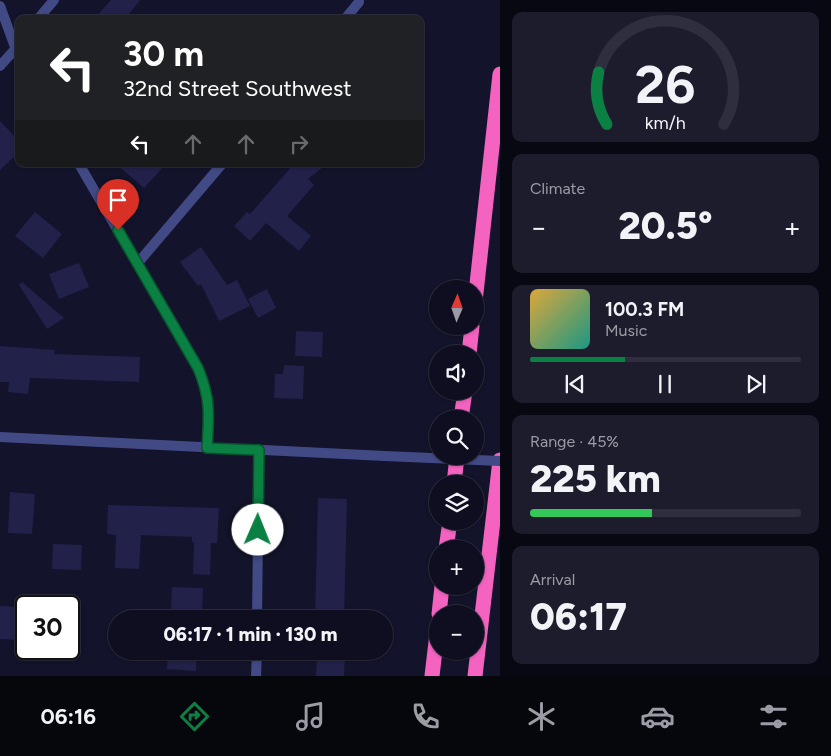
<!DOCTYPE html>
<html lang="en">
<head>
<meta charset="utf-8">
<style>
  :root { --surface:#0e0e20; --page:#1c1c2d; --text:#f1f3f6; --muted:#9b9ca5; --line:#2e2e3e; --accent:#0b8043 }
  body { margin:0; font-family:Figtree,sans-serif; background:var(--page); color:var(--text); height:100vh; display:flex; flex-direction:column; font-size:19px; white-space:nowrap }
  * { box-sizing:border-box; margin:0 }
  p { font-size:16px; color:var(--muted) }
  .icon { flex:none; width:28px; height:28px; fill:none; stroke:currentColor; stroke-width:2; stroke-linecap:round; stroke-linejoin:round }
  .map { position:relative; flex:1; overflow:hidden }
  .details { display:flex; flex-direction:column; gap:12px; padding:12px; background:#080812; width:331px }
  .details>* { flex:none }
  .guide { position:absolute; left:15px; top:15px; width:409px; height:152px; border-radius:10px; box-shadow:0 1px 4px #0004,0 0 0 1px var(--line); background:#202124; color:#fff; overflow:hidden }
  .needle { width:32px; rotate:2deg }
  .fabs { position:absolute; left:429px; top:280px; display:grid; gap:10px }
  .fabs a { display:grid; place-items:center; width:55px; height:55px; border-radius:50%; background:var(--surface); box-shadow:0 1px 4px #0004,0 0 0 1px var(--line); font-size:25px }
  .speed { position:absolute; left:15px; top:595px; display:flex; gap:10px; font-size:25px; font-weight:700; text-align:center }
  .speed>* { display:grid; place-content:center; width:65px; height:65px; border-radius:50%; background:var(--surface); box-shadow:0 1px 4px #0004,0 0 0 1px var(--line); line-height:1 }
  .speed .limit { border:2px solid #111; border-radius:8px; background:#fff; color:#111 }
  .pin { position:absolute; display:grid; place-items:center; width:42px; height:42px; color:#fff; margin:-51px -21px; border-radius:50% 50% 50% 0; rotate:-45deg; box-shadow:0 0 5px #0007 }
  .pin .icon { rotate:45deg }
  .me { position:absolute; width:55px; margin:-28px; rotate:1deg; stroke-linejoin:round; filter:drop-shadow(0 0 4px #0008) }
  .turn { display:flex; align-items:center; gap:18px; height:105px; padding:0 25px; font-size:22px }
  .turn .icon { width:65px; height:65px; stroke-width:2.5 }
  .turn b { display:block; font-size:35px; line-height:42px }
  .lanes { display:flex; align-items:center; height:48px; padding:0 25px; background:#0003; justify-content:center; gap:25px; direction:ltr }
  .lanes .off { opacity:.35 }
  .big { font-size:38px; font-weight:800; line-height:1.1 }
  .details .widget { flex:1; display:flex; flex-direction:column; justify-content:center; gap:8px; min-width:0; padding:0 18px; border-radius:10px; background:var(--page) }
  .details .dial { align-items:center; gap:0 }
  .dial svg { height:130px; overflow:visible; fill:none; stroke:var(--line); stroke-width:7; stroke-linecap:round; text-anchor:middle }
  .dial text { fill:var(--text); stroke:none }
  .song { display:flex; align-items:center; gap:15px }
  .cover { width:60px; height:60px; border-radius:8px; background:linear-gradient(135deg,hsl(40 70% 55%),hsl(170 70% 35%)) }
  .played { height:5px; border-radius:2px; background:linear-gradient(90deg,var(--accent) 35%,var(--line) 35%) }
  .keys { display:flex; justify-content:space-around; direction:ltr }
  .heat { display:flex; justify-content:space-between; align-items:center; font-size:28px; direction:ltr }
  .charge { height:8px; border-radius:4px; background:linear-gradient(90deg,#34c759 45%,var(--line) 0) }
  .trip { position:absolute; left:108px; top:610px; width:285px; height:50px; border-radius:25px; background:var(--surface); box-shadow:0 1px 4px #0004,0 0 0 1px var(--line); font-weight:800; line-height:50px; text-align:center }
  .tab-bar { display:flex; height:80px; justify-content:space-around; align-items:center; background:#06060d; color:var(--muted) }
  .tab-bar .icon { width:35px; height:35px }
  .tab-bar .selected { color:var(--accent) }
  .tab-bar b { font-size:22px; color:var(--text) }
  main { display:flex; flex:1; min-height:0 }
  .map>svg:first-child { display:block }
  .building { fill:#22214a }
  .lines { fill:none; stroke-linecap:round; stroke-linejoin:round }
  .minor { stroke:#424a86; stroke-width:10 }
  .tertiary { stroke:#424a86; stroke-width:10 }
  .motorway { stroke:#f463c0; stroke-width:15 }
  .tertiary-bridge { stroke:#424a86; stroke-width:10 }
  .route-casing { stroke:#07532c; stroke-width:12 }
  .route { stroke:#0b8043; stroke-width:9 }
</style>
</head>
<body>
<main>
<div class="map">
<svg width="500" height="676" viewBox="0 0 500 676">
  <rect width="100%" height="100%" fill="#13132b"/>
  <path class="building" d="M111,0H140L125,19H94Z
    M0,121L19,141V152L0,170Z
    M116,164H166L144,188Z
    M294,164H327L308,179L314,185L287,216L311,236L299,251L266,223L250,241L234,226L247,212L250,214Z
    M35,212L62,234L43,258L15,236Z
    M201,247L227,285L237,280L250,306L219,321L201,284L198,286L180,262Z
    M79,263L89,287L59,299L49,274Z
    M22,282L64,318L47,329L19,285Z
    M267,289L276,308L258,318L248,299Z
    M296,331L323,332L322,357L295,356Z
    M0,346L55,350L54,354L140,357L139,382L30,378L28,394L8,392L9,382H0Z
    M284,365L304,366L303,399L274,398L275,374H283Z
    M10,492L35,494L32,534L8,533Z
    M318,498L347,499L344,619H315Z
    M108,505L219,508L217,543H211L210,575L193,574L194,542H192V537L141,535L139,569L115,568L116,535L107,534Z
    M53,544L82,545L81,570L52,569Z
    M172,587L203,588L202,613L171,612Z
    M0,606L20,607V621H24V640L0,639Z
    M168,651H197L196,671L167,669Z
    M317,656L345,657L344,676H316Z"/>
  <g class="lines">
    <path class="minor" d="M0,6L19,58
      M38,19L54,0
      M345,19L359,2
      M0,66L18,46
      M79,164L198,368C211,399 209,416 207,448
      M137,264L222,164
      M257,619L259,450
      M256,676L257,651"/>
    <path class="tertiary" d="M0,437L385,456"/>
    <path class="motorway" d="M475,302L500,74
      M469,354L472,326
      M461,419L465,391
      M454,484L457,456
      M446,549L450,521
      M439,614L442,586
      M432,676L438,625
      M475,676L500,460"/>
    <path class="tertiary-bridge" d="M385,456L500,461"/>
  </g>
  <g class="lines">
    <defs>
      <path id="route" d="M118,230L198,368C211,399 209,416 207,448L259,450L258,530"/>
    </defs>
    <use href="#route" class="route-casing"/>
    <use href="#route" class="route"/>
  </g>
</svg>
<div class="fabs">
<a><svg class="needle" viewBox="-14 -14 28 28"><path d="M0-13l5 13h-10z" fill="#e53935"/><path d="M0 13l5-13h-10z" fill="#9b9ca5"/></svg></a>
<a><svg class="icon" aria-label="sound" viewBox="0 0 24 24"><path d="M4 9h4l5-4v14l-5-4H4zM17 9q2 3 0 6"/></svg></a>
<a><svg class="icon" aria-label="search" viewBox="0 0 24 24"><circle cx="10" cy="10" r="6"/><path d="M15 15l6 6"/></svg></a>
<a><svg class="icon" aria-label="layers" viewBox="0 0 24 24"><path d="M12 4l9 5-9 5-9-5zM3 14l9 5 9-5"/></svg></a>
<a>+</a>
<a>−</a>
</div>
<div class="speed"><div class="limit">30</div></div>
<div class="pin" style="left:118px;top:230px;background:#d93025"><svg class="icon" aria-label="arrive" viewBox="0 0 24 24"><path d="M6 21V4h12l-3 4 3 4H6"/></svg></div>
<svg class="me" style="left:258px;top:530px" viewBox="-20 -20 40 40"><circle r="19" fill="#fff"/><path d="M0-13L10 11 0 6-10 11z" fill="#0b8043"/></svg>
<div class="trip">06:17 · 1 min · 130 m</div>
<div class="guide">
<div class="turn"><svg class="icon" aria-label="left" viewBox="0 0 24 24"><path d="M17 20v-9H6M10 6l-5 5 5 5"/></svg><div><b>30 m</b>32nd Street Southwest</div></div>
<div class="lanes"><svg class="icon" aria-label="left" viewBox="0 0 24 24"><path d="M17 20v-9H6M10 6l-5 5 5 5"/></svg><svg class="icon off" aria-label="ahead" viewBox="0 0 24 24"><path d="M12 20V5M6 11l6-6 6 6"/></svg><svg class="icon off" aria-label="ahead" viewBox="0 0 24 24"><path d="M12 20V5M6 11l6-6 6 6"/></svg><svg class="icon off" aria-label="right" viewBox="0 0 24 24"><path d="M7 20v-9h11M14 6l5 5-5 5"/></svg></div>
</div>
</div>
<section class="details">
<div class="widget dial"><svg viewBox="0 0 100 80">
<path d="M14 69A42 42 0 1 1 86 69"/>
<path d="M14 69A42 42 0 0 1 9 37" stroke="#0b8043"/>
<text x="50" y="56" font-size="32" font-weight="700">26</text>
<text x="50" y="72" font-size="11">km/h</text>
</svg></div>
<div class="widget"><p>Climate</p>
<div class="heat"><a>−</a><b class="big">20.5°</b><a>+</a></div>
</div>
<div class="widget">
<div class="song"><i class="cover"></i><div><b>100.3 FM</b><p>Music</p></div></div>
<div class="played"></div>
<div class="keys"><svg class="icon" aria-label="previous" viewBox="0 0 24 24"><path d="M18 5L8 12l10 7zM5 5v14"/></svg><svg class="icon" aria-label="pause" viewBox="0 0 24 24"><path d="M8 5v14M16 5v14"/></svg><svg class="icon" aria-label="next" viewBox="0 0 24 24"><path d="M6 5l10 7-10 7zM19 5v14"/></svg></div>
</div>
<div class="widget"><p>Range · 45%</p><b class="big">225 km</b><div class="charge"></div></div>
<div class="widget"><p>Arrival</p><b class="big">06:17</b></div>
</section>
</main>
<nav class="tab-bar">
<b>06:16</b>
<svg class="icon selected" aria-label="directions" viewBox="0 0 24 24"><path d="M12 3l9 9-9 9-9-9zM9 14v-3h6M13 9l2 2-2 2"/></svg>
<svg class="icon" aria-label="music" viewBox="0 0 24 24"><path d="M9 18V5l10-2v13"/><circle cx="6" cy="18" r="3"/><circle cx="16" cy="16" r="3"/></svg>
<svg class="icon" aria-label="phone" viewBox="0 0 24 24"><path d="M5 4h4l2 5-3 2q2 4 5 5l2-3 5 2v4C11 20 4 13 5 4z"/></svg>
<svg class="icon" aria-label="climate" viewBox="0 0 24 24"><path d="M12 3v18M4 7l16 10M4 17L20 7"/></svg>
<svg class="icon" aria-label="car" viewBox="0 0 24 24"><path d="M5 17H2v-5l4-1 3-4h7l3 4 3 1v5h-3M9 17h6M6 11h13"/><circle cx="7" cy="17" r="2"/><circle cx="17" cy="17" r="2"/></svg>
<svg class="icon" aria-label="filters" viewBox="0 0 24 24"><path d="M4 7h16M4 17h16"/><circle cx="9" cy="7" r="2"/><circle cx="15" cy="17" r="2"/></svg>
</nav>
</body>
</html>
